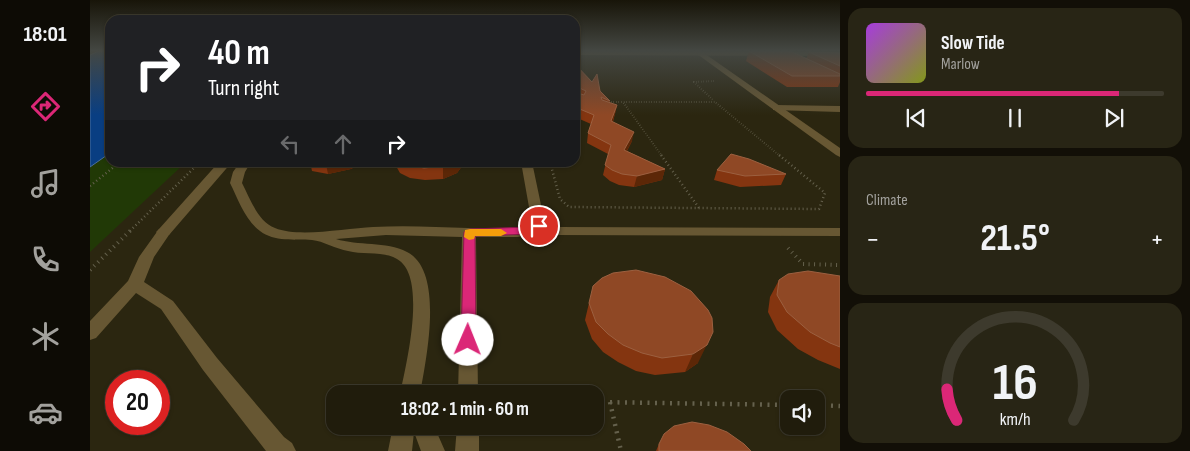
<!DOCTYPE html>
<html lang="en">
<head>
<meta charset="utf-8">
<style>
  :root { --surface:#201c0c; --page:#282515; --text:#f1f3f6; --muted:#a2a19d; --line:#3d3a2d; --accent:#db2777 }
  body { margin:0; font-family:"Sofia Sans Condensed",sans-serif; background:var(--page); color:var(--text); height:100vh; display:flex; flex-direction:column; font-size:19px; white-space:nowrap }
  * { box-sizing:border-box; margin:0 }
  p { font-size:16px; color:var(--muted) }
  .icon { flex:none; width:28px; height:28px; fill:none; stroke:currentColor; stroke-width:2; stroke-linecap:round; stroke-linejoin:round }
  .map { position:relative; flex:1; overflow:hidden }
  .side { display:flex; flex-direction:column; gap:8px; padding:8px; background:#120f07; width:350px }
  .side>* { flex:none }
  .top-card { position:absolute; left:15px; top:15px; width:475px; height:152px; border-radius:15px; box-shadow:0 1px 4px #0004,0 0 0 1px var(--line); background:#202124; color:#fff; overflow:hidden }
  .buttons { position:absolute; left:690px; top:390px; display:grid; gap:10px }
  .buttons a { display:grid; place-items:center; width:45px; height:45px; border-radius:10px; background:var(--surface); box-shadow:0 1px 4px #0004,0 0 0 1px var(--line); font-size:25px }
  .speed { position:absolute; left:15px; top:370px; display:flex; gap:10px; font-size:25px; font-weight:700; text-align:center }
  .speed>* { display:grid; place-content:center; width:65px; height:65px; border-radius:50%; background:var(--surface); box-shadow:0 1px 4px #0004,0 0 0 1px var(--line); line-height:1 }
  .speed .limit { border:8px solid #d22; background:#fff; color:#111 }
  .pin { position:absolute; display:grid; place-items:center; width:42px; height:42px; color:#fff; margin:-21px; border:2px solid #fff; border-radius:50%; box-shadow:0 1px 5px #0007 }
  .me { position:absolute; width:55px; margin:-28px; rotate:1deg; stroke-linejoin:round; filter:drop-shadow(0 0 4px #0008) }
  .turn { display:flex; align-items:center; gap:18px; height:105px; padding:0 20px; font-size:22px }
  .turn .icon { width:65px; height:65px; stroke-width:2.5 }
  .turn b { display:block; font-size:35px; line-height:42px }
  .lanes { display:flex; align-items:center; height:48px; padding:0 20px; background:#0003; justify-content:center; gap:25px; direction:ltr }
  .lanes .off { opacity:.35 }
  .big { font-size:38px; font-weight:700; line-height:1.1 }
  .side .widget { flex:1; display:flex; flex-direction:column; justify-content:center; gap:8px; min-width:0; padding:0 18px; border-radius:15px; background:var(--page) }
  .side .dial { align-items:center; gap:0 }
  .dial svg { height:130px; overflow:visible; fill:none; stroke:var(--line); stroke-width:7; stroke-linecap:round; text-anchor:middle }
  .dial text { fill:var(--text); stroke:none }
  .song { display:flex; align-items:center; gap:15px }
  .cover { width:60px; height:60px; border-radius:8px; background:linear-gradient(135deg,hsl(280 70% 55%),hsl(70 70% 35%)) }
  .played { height:5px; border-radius:2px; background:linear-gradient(90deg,var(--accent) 85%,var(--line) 85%) }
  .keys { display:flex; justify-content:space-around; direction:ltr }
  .heat { display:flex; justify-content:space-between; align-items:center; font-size:28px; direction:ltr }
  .trip { position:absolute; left:236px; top:385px; width:278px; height:50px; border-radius:15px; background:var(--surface); box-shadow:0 1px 4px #0004,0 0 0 1px var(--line); font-weight:700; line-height:50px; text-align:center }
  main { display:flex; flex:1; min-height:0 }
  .dock { display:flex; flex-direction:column; width:90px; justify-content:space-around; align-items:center; background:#0d0b05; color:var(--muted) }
  .dock .icon { width:35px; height:35px }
  .dock .selected { color:var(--accent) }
  .dock b { font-size:22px; color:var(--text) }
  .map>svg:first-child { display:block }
  .green { fill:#213906 }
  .water { fill:#093e82; stroke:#4b6f9b }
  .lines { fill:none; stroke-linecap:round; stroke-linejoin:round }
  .path-far3 { stroke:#65614d; stroke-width:2; stroke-dasharray:0.5 2; stroke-linecap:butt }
  .path-far2 { stroke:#65614d; stroke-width:2.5; stroke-dasharray:1 3; stroke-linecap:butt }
  .path-far1 { stroke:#65614d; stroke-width:4; stroke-dasharray:1 4.5; stroke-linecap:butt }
  .path { stroke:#65614d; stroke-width:4.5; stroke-dasharray:2 5.5; stroke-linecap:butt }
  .lane { fill:#675733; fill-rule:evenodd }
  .street { fill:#675733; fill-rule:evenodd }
  .wall { fill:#843510 }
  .shaded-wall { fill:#5c2707 }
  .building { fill:#8f4825; stroke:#9c6040 }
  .route { fill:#db2777; stroke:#8e194d }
  .slow { fill:#f59e0b }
</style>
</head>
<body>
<main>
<nav class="dock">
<b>18:01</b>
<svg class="icon selected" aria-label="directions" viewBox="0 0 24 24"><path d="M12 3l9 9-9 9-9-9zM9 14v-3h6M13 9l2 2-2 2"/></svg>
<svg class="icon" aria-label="music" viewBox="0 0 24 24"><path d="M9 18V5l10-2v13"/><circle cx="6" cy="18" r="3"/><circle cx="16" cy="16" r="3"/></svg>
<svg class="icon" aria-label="phone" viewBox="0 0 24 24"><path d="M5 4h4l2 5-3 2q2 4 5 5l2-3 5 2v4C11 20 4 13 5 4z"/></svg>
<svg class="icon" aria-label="climate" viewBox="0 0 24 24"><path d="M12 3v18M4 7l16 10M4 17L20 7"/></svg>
<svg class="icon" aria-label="car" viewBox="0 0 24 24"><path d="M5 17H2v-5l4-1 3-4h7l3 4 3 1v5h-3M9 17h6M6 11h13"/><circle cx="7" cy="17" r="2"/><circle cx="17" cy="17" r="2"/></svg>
</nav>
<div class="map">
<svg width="750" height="451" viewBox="0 0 750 451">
  <rect width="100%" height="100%" fill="#2b2610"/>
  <path class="green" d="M20,153V162L95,163L0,252V167Z"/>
  <path class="water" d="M9,51H20V153L0,167V55Z"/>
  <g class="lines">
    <path class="path-far3" d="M624,81L604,82L624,101
      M516,102H533
      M572,156L533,102H625L690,156"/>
    <path class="path-far2" d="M571,155L609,208
      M460,162L470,199L479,207L729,209L735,193L689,155
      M0,186L30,162
      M40,231L110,162"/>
    <path class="path-far1" d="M698,248L713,264L750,265
      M0,270L41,230"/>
    <path class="path" d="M505,402L699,405
      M520,402L531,451
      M726,405L750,406"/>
    <path class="lane" d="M485,51L750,52V56L485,55Z
      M686,105L750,106V112L683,110V106Z
      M150,162H161L155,172L152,183C160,198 167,221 185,228C209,238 257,228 283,227C315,225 347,227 378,228C398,229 424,234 442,224L431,162H442L455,224L467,227L750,228V236L466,235L451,231L428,237H386L388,394H368L372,237L296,235L246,239C268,246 296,241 317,252C355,271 336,360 330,394H310C316,365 338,276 307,259C294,251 273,255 258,251C246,249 233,241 222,240C205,239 184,242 170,231C155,220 148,199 140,183L143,172Z
      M74,228L81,232L64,257L54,282L83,301L127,358L194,437L202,443L206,451H176L113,370L71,309L46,293L6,338L0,340V321L38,281L49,257L69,229Z
      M303,426H344L355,451H331L324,432L322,451H298Z
      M367,426H389V451H365Z"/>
    <path class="street" d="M603,51H611L750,148V157L746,155Z
      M129,162H142L79,235H69L66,232L69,229Z"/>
  </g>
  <path class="wall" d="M659,51L716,59L719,52L750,53V82L748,87H697L656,61Z
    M485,64L520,101L519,103L527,105L523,122L542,141L537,151L575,169L572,180L544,187L529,185L520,181L513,175L518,154L497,143L498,133L501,124L485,117Z
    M220,162H274L261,169L238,174L222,171Z
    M305,162H375L367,173L353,179L335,180L320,178L310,173L306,166Z
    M627,170L696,174L691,185L650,187L624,180Z
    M546,270L608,363L595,372L565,375L546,371L528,362L513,352L502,339L495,320L499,303Z
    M750,276V369L728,360L708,349L687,330L678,312L680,297L689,280Z
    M569,444L661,451H566Z"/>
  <path class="shaded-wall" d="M527,105L525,114L519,131L521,121Z
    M544,132L542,141L532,160L534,150Z
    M241,162H274L261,169L238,174L236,164Z
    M362,162H375L367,173L353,179V166Z
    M575,169L572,180L544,187L547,176Z
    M623,332L608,363L595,372L603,354Z"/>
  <path class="building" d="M659,51H700L750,74V76H702Z
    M719,52L750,53V66Z
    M485,64L502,82L507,74L510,91L520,101L511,97L512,100L527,105L521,121L544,132L534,150L575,169L547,176L532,174L522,170L515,165L521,145L498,133L504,115L485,107V92L494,95L496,91L485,86Z
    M641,154L659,159L696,174L655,176L627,170Z
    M313,162H362L353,166L334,168L319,165Z
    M546,270L575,277L601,291L618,310L622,318L623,332L617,345L603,354L572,358L552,353L533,345L518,334L506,322L499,303L503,286L512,278L523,273Z
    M718,271L750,276V347L740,343L720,332L697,312L687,295L689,280L698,274Z
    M602,422L619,425L637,432L654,444L661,451H569V444L574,434L584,426Z"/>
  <linearGradient id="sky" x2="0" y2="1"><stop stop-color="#181509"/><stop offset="0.44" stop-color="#444742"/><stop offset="1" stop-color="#444742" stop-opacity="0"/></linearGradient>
  <rect width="750" height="115" fill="url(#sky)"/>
  <path class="route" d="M449,223L454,226L442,234L385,236L386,340L384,344L378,346L373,344L371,340L374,232L380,229L440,227Z"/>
  <path class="slow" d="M380,229H411L417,233L411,236H385L384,239L379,240L374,237L375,230Z"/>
</svg>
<div class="buttons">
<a><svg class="icon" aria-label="sound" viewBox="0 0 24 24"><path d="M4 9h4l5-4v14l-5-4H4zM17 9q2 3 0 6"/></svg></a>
</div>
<div class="speed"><div class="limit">20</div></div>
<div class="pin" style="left:449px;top:226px;background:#d93025"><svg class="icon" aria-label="arrive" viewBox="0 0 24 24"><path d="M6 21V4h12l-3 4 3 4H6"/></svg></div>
<svg class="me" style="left:378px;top:340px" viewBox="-20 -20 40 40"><circle r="19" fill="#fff"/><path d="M0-13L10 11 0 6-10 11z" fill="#db2777"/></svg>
<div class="trip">18:02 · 1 min · 60 m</div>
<div class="top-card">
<div class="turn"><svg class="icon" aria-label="right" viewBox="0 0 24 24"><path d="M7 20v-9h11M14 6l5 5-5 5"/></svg><div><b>40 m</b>Turn right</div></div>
<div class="lanes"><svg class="icon off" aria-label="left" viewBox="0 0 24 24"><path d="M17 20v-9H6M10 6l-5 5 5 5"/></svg><svg class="icon off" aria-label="ahead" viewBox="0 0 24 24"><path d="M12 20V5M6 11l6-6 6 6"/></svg><svg class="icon" aria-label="right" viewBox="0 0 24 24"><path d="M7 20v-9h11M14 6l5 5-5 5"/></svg></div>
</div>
</div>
<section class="side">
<div class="widget">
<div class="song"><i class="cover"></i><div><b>Slow Tide</b><p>Marlow</p></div></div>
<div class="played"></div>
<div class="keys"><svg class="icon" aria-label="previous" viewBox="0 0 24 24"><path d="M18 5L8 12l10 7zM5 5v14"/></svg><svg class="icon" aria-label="pause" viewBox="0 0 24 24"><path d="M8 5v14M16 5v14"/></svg><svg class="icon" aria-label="next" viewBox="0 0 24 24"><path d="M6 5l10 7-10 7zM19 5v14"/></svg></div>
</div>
<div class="widget"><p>Climate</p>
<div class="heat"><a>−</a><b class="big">21.5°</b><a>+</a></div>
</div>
<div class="widget dial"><svg viewBox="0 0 100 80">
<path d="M14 69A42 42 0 1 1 86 69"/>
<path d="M14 69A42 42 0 0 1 8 50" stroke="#db2777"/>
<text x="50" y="56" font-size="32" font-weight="700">16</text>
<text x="50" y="72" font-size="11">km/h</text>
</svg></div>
</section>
</main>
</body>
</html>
